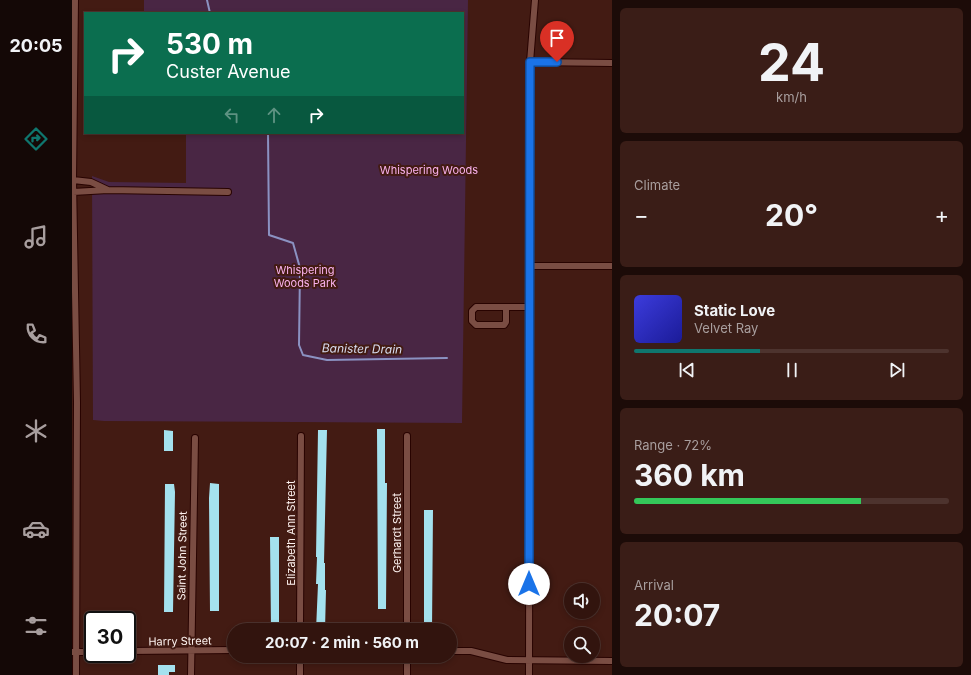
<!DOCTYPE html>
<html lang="en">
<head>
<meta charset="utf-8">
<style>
  :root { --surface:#32140e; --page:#3a1d17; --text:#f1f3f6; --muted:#a89e9e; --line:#4d332e; --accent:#0f766e }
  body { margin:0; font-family:Inter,sans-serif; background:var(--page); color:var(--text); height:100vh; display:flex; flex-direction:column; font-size:15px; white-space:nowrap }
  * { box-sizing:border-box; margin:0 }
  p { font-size:13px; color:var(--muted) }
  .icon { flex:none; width:22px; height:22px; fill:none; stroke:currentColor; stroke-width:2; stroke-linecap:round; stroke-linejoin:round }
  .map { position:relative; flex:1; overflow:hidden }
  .drawer { display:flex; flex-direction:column; gap:8px; padding:8px; background:#1c0b08; width:359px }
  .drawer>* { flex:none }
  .guide { position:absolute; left:12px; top:12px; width:380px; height:122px; border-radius:0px; box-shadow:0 2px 6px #0003,0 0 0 1px var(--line); background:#0b6e4f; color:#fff; overflow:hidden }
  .buttons { position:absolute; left:492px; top:583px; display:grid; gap:8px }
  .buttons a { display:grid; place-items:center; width:36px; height:36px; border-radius:50%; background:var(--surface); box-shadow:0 2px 6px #0003,0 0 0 1px var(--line); font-size:20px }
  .speed { position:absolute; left:12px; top:611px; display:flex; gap:8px; font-size:20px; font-weight:700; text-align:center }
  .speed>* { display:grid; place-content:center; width:52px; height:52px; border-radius:50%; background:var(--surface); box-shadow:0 2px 6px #0003,0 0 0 1px var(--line); line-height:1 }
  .speed .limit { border:2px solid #111; border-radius:6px; background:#fff; color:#111 }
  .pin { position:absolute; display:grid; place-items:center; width:34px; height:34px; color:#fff; margin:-41px -17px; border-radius:50% 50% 50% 0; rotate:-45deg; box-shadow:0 0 4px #0007 }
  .pin .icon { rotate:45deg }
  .me { position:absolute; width:44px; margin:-22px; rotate:0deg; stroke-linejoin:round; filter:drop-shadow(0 0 3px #0008) }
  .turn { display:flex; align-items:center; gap:14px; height:84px; padding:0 16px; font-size:18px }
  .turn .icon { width:52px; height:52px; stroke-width:2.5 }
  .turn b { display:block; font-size:28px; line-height:34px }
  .lanes { display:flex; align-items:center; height:38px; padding:0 16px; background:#0003; justify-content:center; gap:20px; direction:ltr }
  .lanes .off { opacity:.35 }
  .big { font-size:30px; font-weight:700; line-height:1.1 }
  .drawer .widget { flex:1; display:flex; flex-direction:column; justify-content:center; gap:6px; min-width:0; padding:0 14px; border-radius:6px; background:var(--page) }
  .drawer .dial { align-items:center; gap:0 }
  .dial b { font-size:52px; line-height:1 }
  .song { display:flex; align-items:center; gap:12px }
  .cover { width:48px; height:48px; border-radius:6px; background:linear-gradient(135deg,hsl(240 70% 55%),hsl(240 70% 35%)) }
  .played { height:4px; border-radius:2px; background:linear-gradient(90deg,var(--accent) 40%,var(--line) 40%) }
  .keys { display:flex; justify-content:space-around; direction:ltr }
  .heat { display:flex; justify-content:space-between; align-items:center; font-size:22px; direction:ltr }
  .charge { height:6px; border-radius:3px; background:linear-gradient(90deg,#34c759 72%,var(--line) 0) }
  .trip { position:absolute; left:155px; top:623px; width:230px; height:40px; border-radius:20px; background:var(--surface); box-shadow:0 2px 6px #0003,0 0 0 1px var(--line); font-weight:700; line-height:40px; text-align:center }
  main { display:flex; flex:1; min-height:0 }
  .tab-bar { display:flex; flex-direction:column; width:72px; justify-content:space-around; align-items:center; background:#140806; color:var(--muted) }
  .tab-bar .icon { width:28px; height:28px }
  .tab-bar .current { color:var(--accent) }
  .tab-bar b { font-size:18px; color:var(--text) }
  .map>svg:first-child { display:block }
  .green { fill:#492644 }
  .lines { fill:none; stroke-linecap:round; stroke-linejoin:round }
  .stream { stroke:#8b92c2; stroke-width:2 }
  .building { fill:#a4e1ee }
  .minor-casing { stroke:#280300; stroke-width:8 }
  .minor { stroke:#7a4d43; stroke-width:6 }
  .route-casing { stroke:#114b97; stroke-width:10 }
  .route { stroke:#1a73e8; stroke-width:7 }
  .labels { text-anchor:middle; stroke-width:4; stroke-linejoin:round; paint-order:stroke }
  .park-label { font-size:11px; fill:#fab2ed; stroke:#431b13 }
  .street-label { font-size:11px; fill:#fdf2ef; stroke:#431b13 }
  .water-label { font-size:12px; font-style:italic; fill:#d8ddf1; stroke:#431b13 }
</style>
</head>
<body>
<main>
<nav class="tab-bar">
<b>20:05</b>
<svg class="icon current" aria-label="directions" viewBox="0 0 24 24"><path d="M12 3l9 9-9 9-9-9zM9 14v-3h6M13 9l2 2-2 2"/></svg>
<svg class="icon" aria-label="music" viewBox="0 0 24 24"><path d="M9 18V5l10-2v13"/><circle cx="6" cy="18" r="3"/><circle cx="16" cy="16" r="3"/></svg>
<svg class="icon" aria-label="phone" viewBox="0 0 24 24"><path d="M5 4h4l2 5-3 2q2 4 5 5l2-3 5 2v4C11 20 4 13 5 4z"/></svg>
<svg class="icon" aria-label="climate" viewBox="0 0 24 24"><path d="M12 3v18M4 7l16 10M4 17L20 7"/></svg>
<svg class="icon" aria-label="car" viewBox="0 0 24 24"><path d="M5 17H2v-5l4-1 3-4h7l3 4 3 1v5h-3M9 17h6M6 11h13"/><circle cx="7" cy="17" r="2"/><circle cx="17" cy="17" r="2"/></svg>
<svg class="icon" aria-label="filters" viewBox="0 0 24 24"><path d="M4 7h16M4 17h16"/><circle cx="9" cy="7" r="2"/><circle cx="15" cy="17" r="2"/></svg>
</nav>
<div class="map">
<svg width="540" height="675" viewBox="0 0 540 675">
  <rect width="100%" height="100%" fill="#431b13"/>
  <path class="green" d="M72,0H396L390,423L32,421L21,420L20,176L37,182L114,183V133H391V13H72Z"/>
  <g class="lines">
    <path class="stream" d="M135,0L138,13
      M196,133L197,235L221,243L228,268L227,345L231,355L255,360L375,358"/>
  </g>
  <path class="building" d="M305,429H313V483H315L314,609H306Z
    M92,430L101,431V451H92Z
    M246,430H255L252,563H253V590H254L253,630H244L246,584H244L245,557H244Z
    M138,483L147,484V611H138L137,498Z
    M93,484H102L103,492L101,612H92Z
    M352,510H361L360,630H352Z
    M198,537H207V630H199Z
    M86,665H103V672H97V675H86Z"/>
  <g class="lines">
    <defs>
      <path id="minor" d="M3,0L1,180L5,402L4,675
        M458,62L540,63
        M1,180L19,182L36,190L1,192
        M36,190L156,192
        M457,266H540
        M434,307V322L432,325H404L400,321V311L404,307H457
        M335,436V630
        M228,630L229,436
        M55,651L162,650
        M378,651H399L435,660L540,661
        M1,652H21
        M119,675L123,438
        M228,675V656
        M335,675V656
        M457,675L458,62L463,0"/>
    </defs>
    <use href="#minor" class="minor-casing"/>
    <use href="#minor" class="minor"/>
  </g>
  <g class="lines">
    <defs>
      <path id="route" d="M457,584L458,62H485"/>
    </defs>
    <use href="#route" class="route-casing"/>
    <use href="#route" class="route"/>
  </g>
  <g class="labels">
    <g class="park-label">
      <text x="357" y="174">Whispering Woods</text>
      <text x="233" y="274">Whispering<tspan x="233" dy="13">Woods Park</tspan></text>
    </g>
    <g class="street-label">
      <text transform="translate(219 533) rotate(-90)" y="4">Elizabeth Ann Street</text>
      <text transform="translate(325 533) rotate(-90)" y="4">Gerhardt Street</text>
      <text transform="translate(110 556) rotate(-89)" y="4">Saint John Street</text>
      <text transform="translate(108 641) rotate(-1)" y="4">Harry Street</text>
    </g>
    <g class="water-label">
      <text transform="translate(290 349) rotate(1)" y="4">Banister Drain</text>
    </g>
  </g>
</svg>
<div class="buttons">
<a><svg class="icon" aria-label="sound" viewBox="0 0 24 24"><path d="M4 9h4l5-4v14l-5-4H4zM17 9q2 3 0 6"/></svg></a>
<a><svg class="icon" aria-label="search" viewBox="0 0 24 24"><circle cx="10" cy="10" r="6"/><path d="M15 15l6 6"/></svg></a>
</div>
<div class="speed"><div class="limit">30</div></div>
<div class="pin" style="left:485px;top:62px;background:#d93025"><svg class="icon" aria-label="arrive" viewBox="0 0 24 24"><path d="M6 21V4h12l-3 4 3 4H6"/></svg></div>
<svg class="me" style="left:457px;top:584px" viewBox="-20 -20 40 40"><circle r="19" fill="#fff"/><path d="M0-13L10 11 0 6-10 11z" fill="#1a73e8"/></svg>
<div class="trip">20:07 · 2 min · 560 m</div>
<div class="guide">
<div class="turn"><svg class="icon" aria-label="right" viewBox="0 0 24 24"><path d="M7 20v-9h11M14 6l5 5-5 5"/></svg><div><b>530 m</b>Custer Avenue</div></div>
<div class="lanes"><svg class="icon off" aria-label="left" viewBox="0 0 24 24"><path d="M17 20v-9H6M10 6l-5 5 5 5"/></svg><svg class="icon off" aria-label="ahead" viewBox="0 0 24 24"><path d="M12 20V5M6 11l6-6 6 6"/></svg><svg class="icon" aria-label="right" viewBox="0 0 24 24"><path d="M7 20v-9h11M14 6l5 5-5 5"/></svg></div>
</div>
</div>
<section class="drawer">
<div class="widget dial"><b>24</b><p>km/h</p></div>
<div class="widget"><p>Climate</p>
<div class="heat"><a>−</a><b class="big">20°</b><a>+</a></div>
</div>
<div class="widget">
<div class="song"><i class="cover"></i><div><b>Static Love</b><p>Velvet Ray</p></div></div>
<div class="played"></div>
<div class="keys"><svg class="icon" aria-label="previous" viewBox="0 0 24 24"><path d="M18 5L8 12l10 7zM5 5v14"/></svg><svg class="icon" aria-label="pause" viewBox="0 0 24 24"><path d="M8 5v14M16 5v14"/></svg><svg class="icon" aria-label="next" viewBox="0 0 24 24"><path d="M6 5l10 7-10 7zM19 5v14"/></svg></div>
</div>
<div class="widget"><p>Range · 72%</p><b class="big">360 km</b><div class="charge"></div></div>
<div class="widget"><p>Arrival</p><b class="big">20:07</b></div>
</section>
</main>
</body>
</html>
